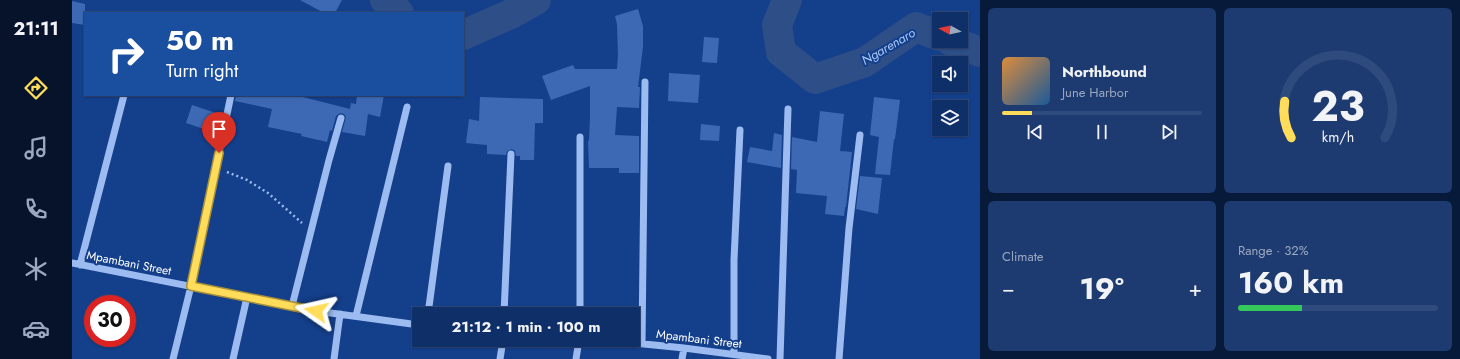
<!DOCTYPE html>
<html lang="en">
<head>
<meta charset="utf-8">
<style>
  :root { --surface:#0f2f68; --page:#1d3b71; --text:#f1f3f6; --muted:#9ba9c0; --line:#2f4a7c; --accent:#ffdc5a }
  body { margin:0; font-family:Jost,sans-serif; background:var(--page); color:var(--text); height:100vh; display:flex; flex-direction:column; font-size:15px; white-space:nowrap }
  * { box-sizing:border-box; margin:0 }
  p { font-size:13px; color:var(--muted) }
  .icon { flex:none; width:22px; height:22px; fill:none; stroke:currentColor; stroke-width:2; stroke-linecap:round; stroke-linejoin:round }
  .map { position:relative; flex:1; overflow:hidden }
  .panel { display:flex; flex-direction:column; gap:8px; padding:8px; background:#081a39; width:480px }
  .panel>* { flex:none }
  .banner { position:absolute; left:12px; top:12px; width:380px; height:84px; border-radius:0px; box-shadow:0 1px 3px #0004,0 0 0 1px var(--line); background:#1a4fa0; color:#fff; overflow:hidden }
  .needle { width:26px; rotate:278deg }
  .buttons { position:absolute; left:860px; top:12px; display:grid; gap:8px }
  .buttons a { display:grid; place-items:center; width:36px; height:36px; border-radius:0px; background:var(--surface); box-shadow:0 1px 3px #0004,0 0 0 1px var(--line); font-size:20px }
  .speed { position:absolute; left:12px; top:295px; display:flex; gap:8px; font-size:20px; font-weight:700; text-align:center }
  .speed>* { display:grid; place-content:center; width:52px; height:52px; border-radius:50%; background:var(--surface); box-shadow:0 1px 3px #0004,0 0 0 1px var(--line); line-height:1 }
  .speed .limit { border:6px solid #d22; background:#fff; color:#111 }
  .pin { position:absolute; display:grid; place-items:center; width:34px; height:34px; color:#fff; margin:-41px -17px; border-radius:50% 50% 50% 0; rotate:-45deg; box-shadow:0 0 4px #0007 }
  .pin .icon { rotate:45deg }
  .me { position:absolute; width:44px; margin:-22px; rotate:281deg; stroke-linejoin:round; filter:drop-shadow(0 0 3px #0008) }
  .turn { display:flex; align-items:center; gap:14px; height:84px; padding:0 16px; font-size:18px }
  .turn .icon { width:52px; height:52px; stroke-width:2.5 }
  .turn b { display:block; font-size:28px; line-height:34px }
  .big { font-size:30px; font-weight:700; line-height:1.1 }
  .panel .widget { flex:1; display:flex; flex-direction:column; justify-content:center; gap:6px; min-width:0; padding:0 14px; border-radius:6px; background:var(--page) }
  .panel .dial { align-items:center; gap:0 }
  .dial svg { height:104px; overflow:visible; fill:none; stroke:var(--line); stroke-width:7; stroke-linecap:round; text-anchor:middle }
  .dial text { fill:var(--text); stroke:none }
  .song { display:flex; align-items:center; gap:12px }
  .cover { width:48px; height:48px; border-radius:6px; background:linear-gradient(135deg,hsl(30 70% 55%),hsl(210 70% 35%)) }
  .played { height:4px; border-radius:2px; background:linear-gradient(90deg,var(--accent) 15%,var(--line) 15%) }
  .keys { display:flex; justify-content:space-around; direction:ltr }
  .heat { display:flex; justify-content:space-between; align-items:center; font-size:22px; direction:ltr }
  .charge { height:6px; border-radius:3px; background:linear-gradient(90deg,#34c759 32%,var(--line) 0) }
  .panel .tiles { flex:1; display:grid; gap:8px; grid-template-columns:repeat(2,1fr) }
  .trip { position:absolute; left:340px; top:307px; width:228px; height:40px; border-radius:0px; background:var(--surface); box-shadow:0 1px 3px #0004,0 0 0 1px var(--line); font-weight:700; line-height:40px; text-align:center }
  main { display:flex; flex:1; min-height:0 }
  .menu { display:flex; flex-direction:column; width:72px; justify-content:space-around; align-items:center; background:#06132a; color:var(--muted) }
  .menu .icon { width:28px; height:28px }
  .menu .active { color:var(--accent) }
  .menu b { font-size:18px; color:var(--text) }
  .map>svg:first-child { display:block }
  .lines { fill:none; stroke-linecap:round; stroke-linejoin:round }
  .river { stroke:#2e4e87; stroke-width:30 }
  .building { fill:#3d69b4 }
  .path { stroke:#9cbbf0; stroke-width:2.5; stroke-dasharray:2 3; stroke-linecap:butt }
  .minor { stroke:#9cbbf0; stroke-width:7 }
  .route-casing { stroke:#a68f3a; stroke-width:10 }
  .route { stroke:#ffdc5a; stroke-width:7 }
  .labels { text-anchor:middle; stroke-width:4; stroke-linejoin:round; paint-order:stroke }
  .street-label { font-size:12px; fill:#fff; stroke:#143f8b }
  .water-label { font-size:13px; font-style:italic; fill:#a7c6f7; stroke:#143f8b }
</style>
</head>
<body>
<main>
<nav class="menu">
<b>21:11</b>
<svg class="icon active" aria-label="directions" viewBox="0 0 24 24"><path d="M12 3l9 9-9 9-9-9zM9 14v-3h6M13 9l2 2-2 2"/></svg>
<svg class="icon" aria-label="music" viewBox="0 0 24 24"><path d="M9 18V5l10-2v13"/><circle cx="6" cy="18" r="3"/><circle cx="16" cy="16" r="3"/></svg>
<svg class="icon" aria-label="phone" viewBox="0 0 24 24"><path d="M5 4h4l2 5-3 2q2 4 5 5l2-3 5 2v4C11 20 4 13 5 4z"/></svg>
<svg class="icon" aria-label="climate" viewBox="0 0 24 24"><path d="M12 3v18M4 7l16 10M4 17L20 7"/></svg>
<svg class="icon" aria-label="car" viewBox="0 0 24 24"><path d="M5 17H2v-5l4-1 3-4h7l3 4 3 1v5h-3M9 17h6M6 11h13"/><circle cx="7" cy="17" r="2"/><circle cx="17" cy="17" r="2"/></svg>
</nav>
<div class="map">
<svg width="908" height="359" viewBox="0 0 908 359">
  <rect width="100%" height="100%" fill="#143f8b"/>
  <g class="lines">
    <path class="river" d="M313,0L327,13
      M715,0L705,25L709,52L743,79L793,62L844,27L867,36
      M391,35L441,13L464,0
      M879,41L908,52"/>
  </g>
  <path class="building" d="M228,0H270L263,13H252Z
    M0,1L13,4V25L0,23Z
    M566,9L571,26V47L566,87H568L567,108L545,107L543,135L567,136V173H547V168H517L516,141H517L518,117V86L479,100L470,76L501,65L503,69H545L546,55L545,24L543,16Z
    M632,37L647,38L645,63L630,62Z
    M597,73L628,75L626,103L596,101Z
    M164,95H223L278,109L279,103L284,104L285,95H312L308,117L296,114L293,136L270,132L274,117L272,114L268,113L264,116L260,131L258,130L255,142L229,136L230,134L196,127L200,109L163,101Z
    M408,97L471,99V123H463L462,160H448V156H444L443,151L440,149L435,151L434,155L415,154V145L394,143L397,119L407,121Z
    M802,97L828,100L823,139H822L818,175L803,174L807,137L798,135Z
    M120,105L144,113L138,131L114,123Z
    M748,111L772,114L768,151L780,152L774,207H773L772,216L753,214L755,196L724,193L725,170L719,169L720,137L745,142Z
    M629,124L648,126L647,141L628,140Z
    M702,133L710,135L709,168L675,162L678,147L700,151Z
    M788,176L810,178L806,214L784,209Z"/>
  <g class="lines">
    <path class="path" d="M155,172L175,180L196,193L230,223"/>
    <path class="minor" d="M0,263L244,311L347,325
      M8,265L52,95
      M220,306L257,160L269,118
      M356,314L376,166
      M432,314L439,154
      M508,314V137
      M284,316L335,107
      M532,340L612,348L696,359
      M570,343L573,82
      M662,354V260L668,130
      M101,359L119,286L159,95
      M161,359L175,297
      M262,359L268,314
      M428,359L431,340
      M504,359L507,340
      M610,359L612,348
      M708,359L716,109
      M767,359L777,228L788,135"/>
  </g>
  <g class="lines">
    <defs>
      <path id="route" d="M147,153L119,286L244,311"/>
    </defs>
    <use href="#route" class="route-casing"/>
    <use href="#route" class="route"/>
  </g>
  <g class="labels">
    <g class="street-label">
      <text transform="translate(57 263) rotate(11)" y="4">Mpambani Street</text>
      <text transform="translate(627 339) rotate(7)" y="4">Mpambani Street</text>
    </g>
    <g class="water-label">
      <text transform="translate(816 46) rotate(-30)" y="5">Ngarenaro</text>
    </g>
  </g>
</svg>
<div class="buttons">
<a><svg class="needle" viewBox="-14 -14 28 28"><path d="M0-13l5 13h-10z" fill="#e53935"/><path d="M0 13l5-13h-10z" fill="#9ba9c0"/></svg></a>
<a><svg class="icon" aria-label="sound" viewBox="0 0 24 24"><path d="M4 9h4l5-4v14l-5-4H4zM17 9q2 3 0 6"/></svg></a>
<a><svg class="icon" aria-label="layers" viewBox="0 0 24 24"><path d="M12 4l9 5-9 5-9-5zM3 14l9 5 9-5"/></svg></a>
</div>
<div class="speed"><div class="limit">30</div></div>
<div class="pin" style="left:147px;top:153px;background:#d93025"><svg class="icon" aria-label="arrive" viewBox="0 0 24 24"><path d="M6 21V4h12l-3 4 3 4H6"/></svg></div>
<svg class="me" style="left:244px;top:311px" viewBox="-20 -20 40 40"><path d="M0-17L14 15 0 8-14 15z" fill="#ffdc5a" stroke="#fff" stroke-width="4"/></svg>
<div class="trip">21:12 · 1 min · 100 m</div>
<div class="banner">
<div class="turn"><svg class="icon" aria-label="right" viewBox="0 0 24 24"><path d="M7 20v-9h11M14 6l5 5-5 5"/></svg><div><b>50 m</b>Turn right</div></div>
</div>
</div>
<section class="panel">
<div class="tiles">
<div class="widget">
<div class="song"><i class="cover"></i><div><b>Northbound</b><p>June Harbor</p></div></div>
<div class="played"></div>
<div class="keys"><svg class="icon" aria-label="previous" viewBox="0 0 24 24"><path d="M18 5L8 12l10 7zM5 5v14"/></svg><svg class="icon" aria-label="pause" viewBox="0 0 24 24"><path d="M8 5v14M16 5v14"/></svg><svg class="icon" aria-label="next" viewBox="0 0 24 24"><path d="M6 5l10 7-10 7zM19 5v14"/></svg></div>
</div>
<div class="widget dial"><svg viewBox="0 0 100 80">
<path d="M14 69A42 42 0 1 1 86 69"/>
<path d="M14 69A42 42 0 0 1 9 41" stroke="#ffdc5a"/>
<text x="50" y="56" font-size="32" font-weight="700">23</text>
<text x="50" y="72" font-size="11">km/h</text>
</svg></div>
<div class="widget"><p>Climate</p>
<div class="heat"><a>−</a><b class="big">19°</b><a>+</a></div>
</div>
<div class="widget"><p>Range · 32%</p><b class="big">160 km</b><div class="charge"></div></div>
</div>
</section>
</main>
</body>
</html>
